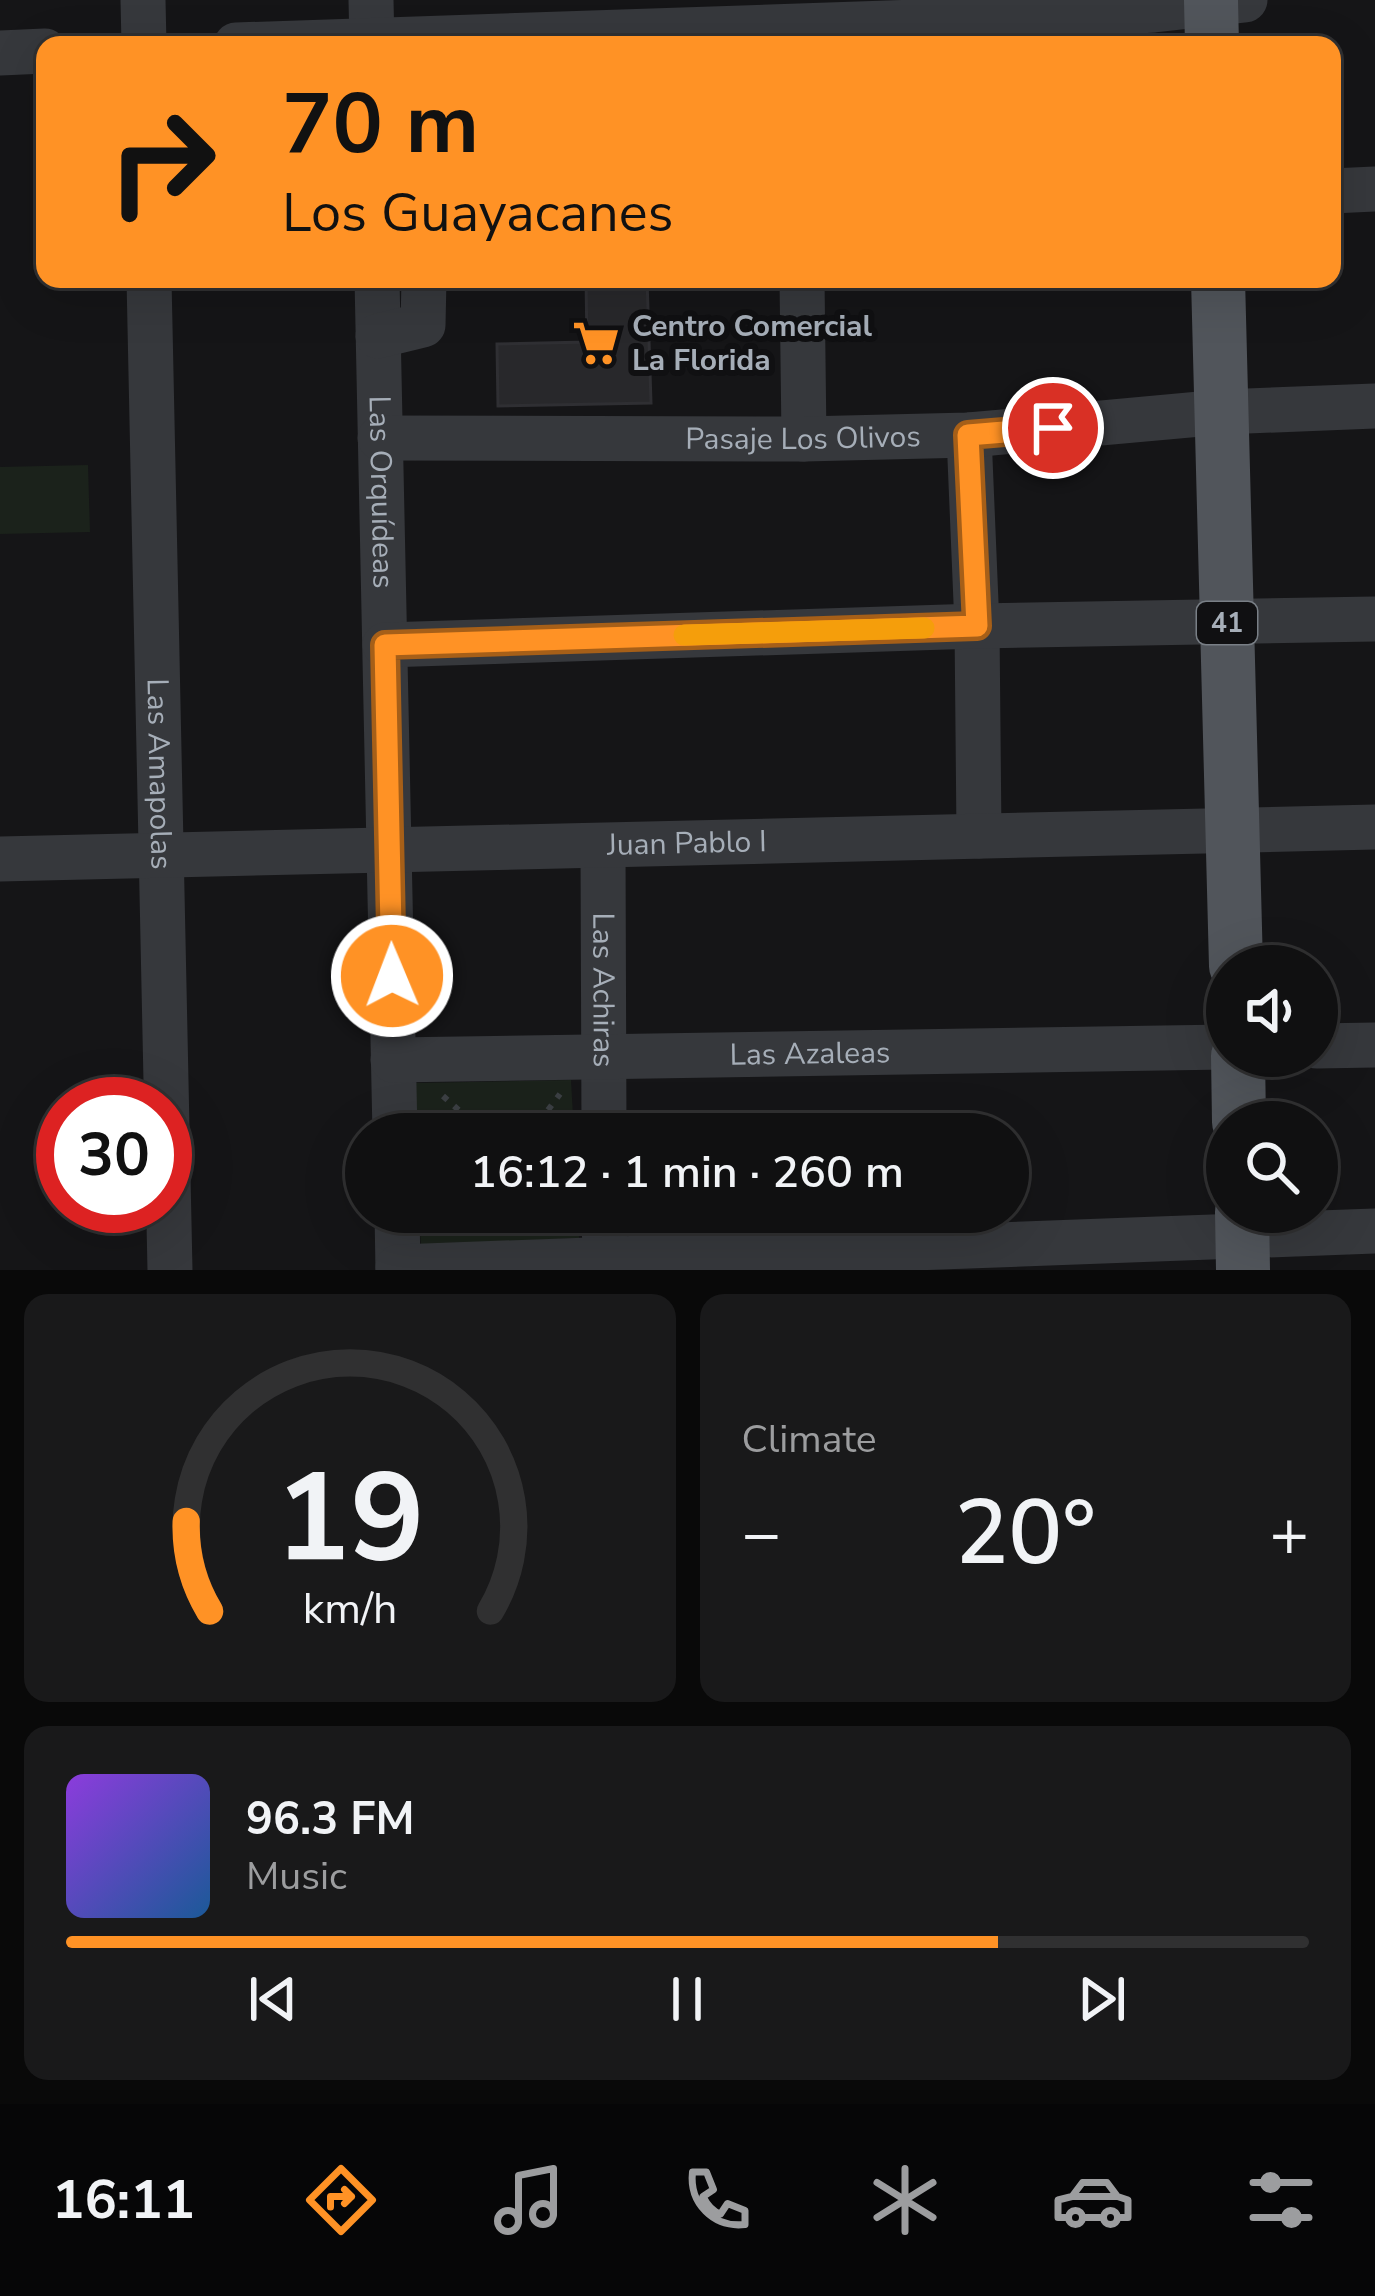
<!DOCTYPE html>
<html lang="en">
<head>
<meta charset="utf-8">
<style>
  :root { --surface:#101011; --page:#19191a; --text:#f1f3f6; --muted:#9c9d9f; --line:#303031; --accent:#ff9225 }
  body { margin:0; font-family:"Nunito Sans",sans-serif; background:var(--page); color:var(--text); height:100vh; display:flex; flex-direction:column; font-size:45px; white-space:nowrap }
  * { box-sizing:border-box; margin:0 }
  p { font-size:39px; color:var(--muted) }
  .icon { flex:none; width:66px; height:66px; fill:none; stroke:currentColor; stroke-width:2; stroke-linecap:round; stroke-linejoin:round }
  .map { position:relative; height:1270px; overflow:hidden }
  .drawer { display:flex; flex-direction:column; gap:24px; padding:24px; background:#090909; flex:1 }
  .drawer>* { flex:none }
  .banner { position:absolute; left:36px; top:36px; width:1305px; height:252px; border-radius:24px; box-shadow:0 12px 48px #0002,0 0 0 3px var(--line); background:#ff9225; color:#111; overflow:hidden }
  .buttons { position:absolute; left:1206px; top:945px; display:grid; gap:24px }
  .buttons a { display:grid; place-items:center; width:132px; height:132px; border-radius:50%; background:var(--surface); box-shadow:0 12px 48px #0002,0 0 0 3px var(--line); font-size:60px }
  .speed { position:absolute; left:36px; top:1077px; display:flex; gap:24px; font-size:60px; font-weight:700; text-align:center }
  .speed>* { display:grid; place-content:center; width:156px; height:156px; border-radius:50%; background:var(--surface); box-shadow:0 12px 48px #0002,0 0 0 3px var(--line); line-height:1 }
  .speed .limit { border:18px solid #d22; background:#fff; color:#111 }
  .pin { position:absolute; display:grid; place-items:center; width:102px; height:102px; color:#fff; margin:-51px; border:6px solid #fff; border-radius:50%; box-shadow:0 3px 12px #0007 }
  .me { position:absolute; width:132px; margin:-66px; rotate:359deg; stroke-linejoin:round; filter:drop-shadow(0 0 9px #0008) }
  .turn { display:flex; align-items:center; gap:42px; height:252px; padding:0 48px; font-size:54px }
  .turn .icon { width:156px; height:156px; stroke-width:2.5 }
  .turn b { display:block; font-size:84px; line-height:102px }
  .big { font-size:90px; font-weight:600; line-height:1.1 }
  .drawer .tile { flex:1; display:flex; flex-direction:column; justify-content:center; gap:18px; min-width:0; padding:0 42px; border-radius:24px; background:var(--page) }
  .drawer .dial { align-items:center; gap:0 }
  .dial svg { height:312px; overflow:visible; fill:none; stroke:var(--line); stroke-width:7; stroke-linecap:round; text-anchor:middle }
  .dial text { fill:var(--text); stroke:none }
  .song { display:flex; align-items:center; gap:36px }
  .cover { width:144px; height:144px; border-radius:18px; background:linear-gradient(135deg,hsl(270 70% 55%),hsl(210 70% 35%)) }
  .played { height:12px; border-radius:6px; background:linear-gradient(90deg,var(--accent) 75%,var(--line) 75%) }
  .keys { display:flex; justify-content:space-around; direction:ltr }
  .heat { display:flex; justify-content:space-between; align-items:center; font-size:66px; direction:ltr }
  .drawer .tiles { flex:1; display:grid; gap:24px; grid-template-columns:1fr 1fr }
  .tile:last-child { grid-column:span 2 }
  .trip { position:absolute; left:345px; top:1113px; width:684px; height:120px; border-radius:60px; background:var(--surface); box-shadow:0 12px 48px #0002,0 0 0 3px var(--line); font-weight:600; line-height:120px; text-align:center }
  .tab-bar { display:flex; height:192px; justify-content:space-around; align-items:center; background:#060607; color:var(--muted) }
  .tab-bar .icon { width:84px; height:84px }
  .tab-bar .selected { color:var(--accent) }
  .tab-bar b { font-size:54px; color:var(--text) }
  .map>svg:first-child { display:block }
  .green { fill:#1b221b }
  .building { fill:#28282b; stroke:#2f2f33; stroke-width:3 }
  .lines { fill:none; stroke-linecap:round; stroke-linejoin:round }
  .path { stroke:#3b3f43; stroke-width:6; stroke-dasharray:6 9; stroke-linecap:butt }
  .minor { stroke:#36383c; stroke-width:45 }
  .major { stroke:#51555b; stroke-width:54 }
  .route-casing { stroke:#a65f18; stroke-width:30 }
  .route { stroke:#ff9225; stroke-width:21 }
  .slow { stroke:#f59e0b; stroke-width:21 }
  .labels { text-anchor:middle; stroke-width:12; stroke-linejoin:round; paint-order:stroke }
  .shield { fill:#101012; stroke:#797f86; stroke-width:3 }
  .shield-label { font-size:27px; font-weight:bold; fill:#a6aeb8 }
  .poi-label { font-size:30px; font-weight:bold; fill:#a6aeb8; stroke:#101012; text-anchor:start }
  .street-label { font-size:30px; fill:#a6aeb8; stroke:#101012 }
</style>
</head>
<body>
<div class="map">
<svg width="1375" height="1270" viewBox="0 0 1375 1270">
  <rect width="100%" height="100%" fill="#151517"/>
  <path class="green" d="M88,465L90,532L0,534V467Z
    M571,1080L574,1134H416L414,1083Z
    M419,1212H578L579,1238L421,1246Z"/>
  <path class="building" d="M586,279H647L651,403L498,406L497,344L587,342Z"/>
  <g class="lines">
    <path class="path" d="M443,1096L485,1134
      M502,1134L509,1132L521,1134
      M530,1134L560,1094
      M438,1230L455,1212"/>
    <g class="minor">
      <path d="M143,0L144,45"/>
      <path d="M371,0L372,45"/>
      <path d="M236,45L1005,19L1154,10L1245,0"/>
      <path d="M0,53L45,51"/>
      <path d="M1332,191L1375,189"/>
      <path id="s1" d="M149,279L170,1270"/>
      <path id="s2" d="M377,279L395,1134"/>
      <path d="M802,279L804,439"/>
      <path d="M378,336L423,325L424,279"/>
      <path d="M969,435L977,626L979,836"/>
      <path id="s3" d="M380,438L804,439L969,435L1222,412L1375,406"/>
      <path d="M385,645L977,626L1375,619"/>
      <path id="s4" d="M603,846L604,1134"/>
      <path id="s5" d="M0,859L1375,827"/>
      <path d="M1317,1046L1375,1045"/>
      <path id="s6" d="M393,1060L1227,1047"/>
      <path d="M397,1212L398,1270"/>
      <path d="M604,1212L605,1260"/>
      <path d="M398,1267L1375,1231"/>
    </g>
    <path class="major" d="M1211,0L1212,45
      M1218,279L1236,966
      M1238,1056L1239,1122
      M1242,1212L1243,1270"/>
  </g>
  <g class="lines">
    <defs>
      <path id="route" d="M392,976L385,645L977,626L968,435L1053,428"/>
    </defs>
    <use href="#route" class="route-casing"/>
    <use href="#route" class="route"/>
    <path class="slow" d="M684,635L924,628"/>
  </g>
  <defs>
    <symbol id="supermarket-bare" viewBox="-9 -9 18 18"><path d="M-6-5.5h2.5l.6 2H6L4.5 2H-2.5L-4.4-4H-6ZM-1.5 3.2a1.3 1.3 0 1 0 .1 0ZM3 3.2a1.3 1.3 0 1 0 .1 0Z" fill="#ff9225" stroke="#101012" stroke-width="2.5" paint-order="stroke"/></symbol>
  </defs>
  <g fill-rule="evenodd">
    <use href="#supermarket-bare" x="563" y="310" width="66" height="66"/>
  </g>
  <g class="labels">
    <rect class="shield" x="1197" y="602" width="60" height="42" rx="9"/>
    <g class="shield-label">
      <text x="1227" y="632">41</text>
    </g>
    <g class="poi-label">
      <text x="632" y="336">Centro Comercial<tspan x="632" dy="34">La Florida</tspan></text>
    </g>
    <g class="street-label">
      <text dy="10" stroke="none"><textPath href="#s3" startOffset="423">Pasaje Los Olivos</textPath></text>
      <text dy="10" stroke="none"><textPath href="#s2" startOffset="213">Las Orquídeas</textPath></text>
      <text dy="10" stroke="none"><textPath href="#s1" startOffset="495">Las Amapolas</textPath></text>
      <text dy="10" stroke="none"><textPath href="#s5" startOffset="687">Juan Pablo I</textPath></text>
      <text dy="10" stroke="none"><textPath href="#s4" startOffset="144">Las Achiras</textPath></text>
      <text dy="10" stroke="none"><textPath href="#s6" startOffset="417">Las Azaleas</textPath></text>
    </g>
  </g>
</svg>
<div class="buttons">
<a><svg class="icon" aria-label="sound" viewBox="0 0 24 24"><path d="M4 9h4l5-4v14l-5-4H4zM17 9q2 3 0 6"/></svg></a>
<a><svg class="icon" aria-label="search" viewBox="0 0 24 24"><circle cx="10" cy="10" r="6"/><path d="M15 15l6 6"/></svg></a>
</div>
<div class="speed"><div class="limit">30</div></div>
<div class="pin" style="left:1053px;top:428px;background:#d93025"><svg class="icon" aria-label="arrive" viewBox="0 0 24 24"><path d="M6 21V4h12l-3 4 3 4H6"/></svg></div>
<svg class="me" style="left:392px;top:976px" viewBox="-20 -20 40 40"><circle r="17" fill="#ff9225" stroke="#fff" stroke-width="3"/><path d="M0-11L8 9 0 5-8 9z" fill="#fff"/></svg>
<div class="trip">16:12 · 1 min · 260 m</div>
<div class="banner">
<div class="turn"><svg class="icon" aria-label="right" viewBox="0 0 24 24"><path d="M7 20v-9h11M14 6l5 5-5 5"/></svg><div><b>70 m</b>Los Guayacanes</div></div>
</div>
</div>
<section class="drawer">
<div class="tiles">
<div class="tile dial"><svg viewBox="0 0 100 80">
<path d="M14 69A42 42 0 1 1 86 69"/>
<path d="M14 69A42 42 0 0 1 8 46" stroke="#ff9225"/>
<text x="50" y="56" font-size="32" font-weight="700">19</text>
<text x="50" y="72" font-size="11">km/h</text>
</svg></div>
<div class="tile"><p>Climate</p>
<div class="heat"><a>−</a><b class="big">20°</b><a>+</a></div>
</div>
<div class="tile">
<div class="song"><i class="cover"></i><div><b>96.3 FM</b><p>Music</p></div></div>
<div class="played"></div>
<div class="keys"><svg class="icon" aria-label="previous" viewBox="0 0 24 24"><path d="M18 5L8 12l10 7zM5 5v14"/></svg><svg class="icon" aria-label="pause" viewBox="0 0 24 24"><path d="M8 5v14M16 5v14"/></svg><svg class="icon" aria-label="next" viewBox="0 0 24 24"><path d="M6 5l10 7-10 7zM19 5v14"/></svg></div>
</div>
</div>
</section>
<nav class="tab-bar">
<b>16:11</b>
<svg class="icon selected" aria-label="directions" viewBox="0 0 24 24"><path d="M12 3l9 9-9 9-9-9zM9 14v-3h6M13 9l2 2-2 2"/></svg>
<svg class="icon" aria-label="music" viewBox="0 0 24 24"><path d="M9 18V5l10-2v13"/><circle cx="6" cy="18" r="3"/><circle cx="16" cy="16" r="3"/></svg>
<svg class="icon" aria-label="phone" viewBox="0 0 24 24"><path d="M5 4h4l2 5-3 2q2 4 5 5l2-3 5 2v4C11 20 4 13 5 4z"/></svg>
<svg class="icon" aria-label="climate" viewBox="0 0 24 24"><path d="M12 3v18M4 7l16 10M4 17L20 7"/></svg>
<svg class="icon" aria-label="car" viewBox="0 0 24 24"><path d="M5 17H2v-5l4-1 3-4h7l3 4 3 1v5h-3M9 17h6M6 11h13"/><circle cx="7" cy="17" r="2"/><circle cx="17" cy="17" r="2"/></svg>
<svg class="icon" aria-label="filters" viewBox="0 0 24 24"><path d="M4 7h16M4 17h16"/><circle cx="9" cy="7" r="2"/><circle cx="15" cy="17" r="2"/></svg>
</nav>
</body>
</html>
